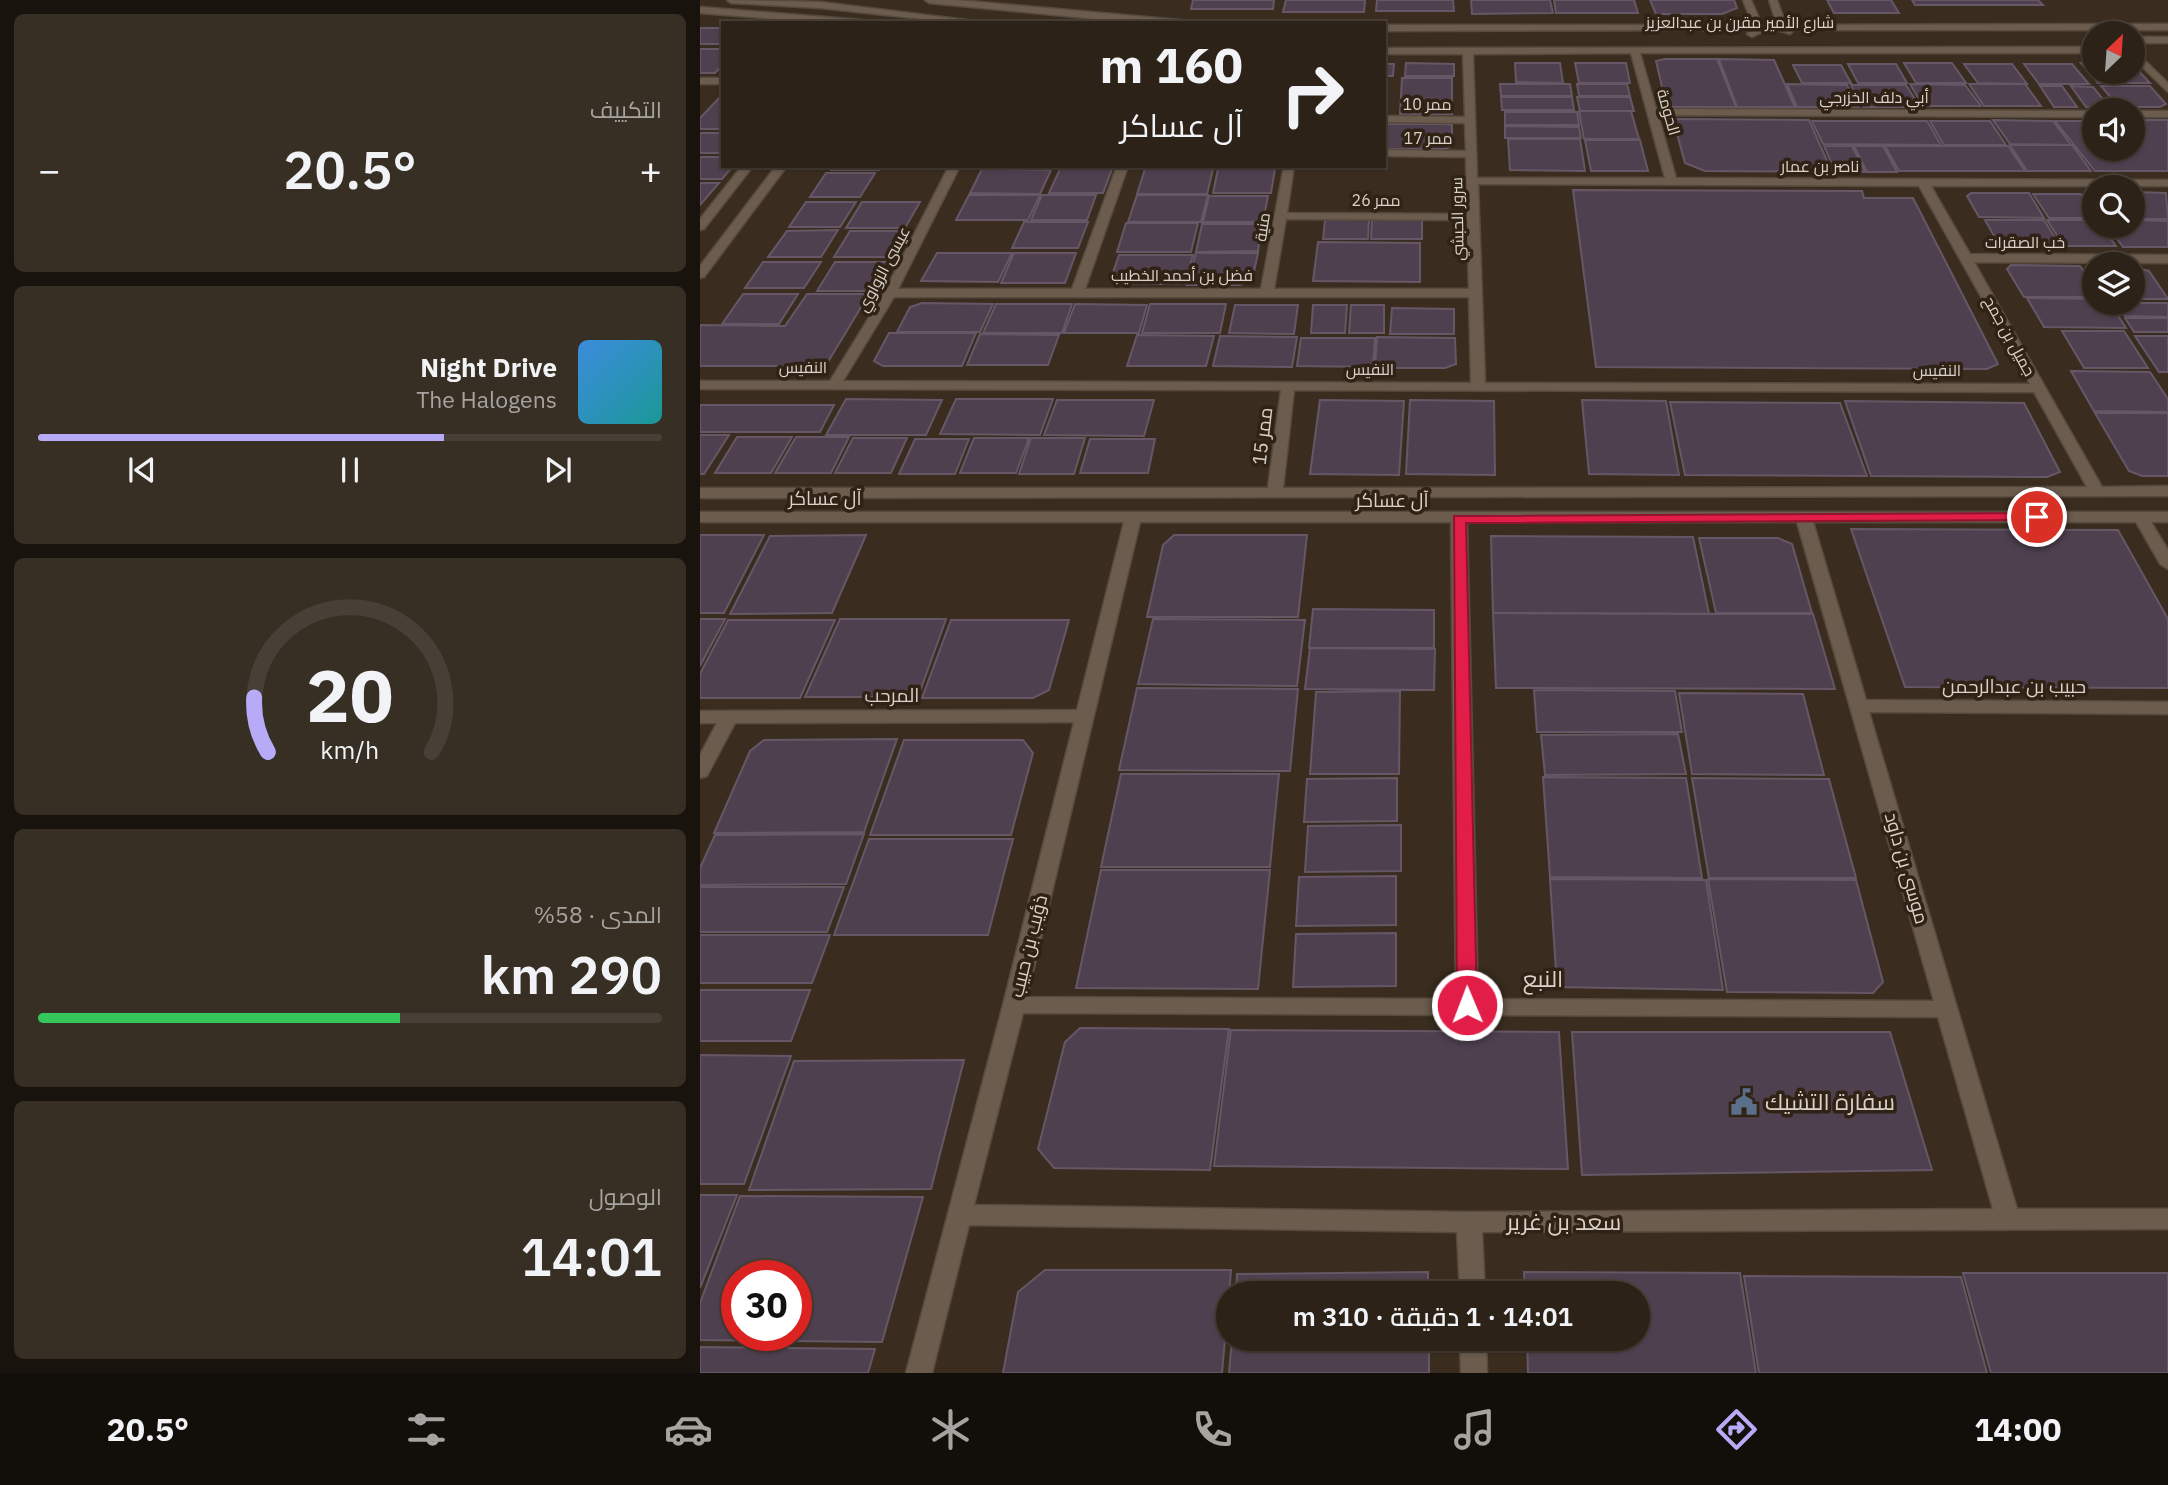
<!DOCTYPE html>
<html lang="ar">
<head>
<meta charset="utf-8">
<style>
  :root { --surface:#2c2217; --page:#382f24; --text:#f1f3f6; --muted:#a6a4a1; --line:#483f36; --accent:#b7abf8 }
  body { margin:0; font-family:"IBM Plex Sans",Cairo,sans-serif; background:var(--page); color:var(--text); direction:rtl; height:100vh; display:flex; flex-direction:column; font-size:26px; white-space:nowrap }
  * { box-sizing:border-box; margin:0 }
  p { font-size:23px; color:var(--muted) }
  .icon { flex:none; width:38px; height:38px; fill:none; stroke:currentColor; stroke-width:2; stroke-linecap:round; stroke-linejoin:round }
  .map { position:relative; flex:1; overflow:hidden; direction:ltr }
  .details { display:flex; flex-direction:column; gap:14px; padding:14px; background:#18130d; width:700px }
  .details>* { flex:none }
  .guide { position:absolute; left:21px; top:21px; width:665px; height:147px; border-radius:0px; box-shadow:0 2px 5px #0004,0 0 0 2px var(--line); direction:rtl; background:#2c2217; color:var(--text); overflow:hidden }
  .needle { width:46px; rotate:25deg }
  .fabs { position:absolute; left:1382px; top:21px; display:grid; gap:14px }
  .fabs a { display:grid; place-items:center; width:63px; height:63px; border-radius:50%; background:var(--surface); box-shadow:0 2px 5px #0004,0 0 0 2px var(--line); font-size:35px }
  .speed { position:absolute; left:21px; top:1260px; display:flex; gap:14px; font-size:35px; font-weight:700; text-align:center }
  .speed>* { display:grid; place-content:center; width:91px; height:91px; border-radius:50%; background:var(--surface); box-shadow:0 2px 5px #0004,0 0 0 2px var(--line); line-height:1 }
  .speed .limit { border:10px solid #d22; background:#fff; color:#111 }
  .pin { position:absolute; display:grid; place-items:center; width:60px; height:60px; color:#fff; margin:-30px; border:4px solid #fff; border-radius:50%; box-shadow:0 2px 7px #0007 }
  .me { position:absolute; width:77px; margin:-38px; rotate:359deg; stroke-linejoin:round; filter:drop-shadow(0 0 5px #0008) }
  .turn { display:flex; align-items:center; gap:24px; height:147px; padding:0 28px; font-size:32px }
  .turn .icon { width:91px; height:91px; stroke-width:2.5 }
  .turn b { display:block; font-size:49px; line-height:60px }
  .big { font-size:52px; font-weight:600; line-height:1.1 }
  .details .widget { flex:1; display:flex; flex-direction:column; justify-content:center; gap:10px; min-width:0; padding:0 24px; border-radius:10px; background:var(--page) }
  .details .dial { align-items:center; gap:0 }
  .dial svg { height:182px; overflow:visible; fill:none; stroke:var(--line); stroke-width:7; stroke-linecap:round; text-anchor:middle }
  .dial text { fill:var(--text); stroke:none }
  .song { display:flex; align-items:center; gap:21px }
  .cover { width:84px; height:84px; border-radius:10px; background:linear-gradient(135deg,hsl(210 70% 55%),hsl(180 70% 35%)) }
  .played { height:7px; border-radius:4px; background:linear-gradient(90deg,var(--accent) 65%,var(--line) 65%) }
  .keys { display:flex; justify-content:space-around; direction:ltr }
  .heat { display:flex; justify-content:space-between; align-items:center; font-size:38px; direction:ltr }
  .charge { height:10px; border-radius:5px; background:linear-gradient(90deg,#34c759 58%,var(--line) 0) }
  .trip { position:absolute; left:516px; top:1281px; width:434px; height:70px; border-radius:35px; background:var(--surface); box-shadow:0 2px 5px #0004,0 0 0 2px var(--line); font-weight:600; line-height:70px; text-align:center; direction:rtl }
  .menu { display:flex; height:112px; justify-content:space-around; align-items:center; background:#120e09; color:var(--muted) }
  .menu .icon { width:49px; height:49px }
  .menu .current { color:var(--accent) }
  .menu b { font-size:32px; color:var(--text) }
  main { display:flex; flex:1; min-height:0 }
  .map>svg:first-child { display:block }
  .building { fill:#4f404f; stroke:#665766; stroke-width:2; fill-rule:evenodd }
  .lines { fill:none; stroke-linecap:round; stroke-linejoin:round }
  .minor-casing { stroke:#554a3d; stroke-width:3 }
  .minor { fill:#6b5c4d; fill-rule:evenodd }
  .route { fill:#e11d48; stroke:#92132f; stroke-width:2 }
  .labels { text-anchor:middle; stroke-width:7; stroke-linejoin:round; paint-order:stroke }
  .far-street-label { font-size:16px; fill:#dad2c9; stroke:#302315 }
  .street-label { font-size:19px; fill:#dad2c9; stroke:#302315 }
  .near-street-label { font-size:23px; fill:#dad2c9; stroke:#302315 }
  .near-poi-label { font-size:23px; fill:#dad2c9; stroke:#302315; text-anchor:start }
</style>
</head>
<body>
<main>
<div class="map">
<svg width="1468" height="1373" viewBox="0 0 1468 1373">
  <rect width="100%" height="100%" fill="#3a2d1f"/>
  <path class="building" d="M493,0H574L573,9H491Z
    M586,0H665L664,12H583Z
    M677,0H753L754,11H676Z
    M771,0H850L853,13L772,14Z
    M854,0H934L938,13H856Z
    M950,0H1034L1037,8L1022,14H956Z
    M1127,0H1191L1199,13H1134Z
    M1212,0H1338L1343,5H1215Z
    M0,28H23V44H0Z
    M0,49H23V65L15,73H0Z
    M965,59H1017L1036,107H973L966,104L956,61Z
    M1019,59L1074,60L1095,107H1037Z
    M706,63L754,64V76H705Z
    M815,63H860L863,83L816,82Z
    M875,63H926L930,83H879Z
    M1204,63H1252L1266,83H1216Z
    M1381,63H1395V72H1433V65L1450,83H1398Z
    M684,64H694L693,76H684Z
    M1148,64H1196L1207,83H1158Z
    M1264,64H1312L1327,84L1278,83Z
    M1324,64H1372L1389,84H1339Z
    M1093,65H1141L1151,83H1102Z
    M702,78H752V114H700Z
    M800,84H870L872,96H801Z
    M877,84H927L930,96H879Z
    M1087,84L1147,85L1159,107H1097Z
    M1210,84L1265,85L1281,106H1223Z
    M1269,84H1325L1341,106H1284Z
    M1151,85H1206L1220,107H1163Z
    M1340,86H1362L1377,107H1354Z
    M1371,86L1393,87L1409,107H1386Z
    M1401,86H1450L1466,104L1460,107H1419Z
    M23,94V129H0V118Z
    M801,97H872L874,110H802Z
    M877,97H930L934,111H880Z
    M879,111H931L939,139H884Z
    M805,112H877L879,125H805Z
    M973,119L1109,120L1132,172L1005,171L985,163Z
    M1293,120L1353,121L1371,145L1310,144Z
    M1433,120H1468V171H1395L1355,121H1395V149H1433Z
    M1112,121H1227L1241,145L1123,144Z
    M1230,121H1290L1306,145H1244Z
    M686,124H748L752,125V146L745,149H685Z
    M805,126L879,127L881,138H805Z
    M0,133H23V153H0Z
    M808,139H880L885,171L810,170Z
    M885,140H940L948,171H891Z
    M1310,145H1372L1391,171H1327Z
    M1124,146H1152L1165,172L1135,171Z
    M1154,146H1183L1197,172H1167Z
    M1185,146H1308L1325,171H1199Z
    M0,157H23V166H33L22,179H0Z
    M133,166H181L179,170H131Z
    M282,169L351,170L340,194L270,193Z
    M360,169H412L403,193H349Z
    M445,169H513L507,194H437Z
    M518,169H575L571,193H513Z
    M126,173H175L160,197H110Z
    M0,183H19L0,205Z
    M873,190L1162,191L1164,198H1213L1298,364L1287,369L896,367Z
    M1433,192L1466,193L1468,219H1433Z
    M1271,193H1329L1344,218L1279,217L1267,196Z
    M1333,194H1381L1395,212V218H1349Z
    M269,195H340L328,220H256Z
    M342,195H396L387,220H331Z
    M437,195H508L501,222H428Z
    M509,196H568L563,222H503Z
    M106,202H156L140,227H89Z
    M162,202H220L205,228H146Z
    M625,220H669L668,239H623Z
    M672,220H722V239H671Z
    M1285,220H1344L1360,246H1308L1298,243Z
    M1347,220H1395V226H1401L1416,246H1364Z
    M1433,220L1468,221V247H1423L1408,226H1433Z
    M324,222H388L378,248H312Z
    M426,223H498L491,252H417Z
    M502,224H562L558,251L496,252Z
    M138,230L121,257H68L87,231Z
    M150,231H202L187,257H134Z
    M618,242L720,243V282L613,281Z
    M237,253H312L298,282L221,281Z
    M314,253H376L365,283H301Z
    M496,253H558L552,281L540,285H487Z
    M419,255H493L485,284H421L410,281Z
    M63,262H121L104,288H45Z
    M135,262H188L172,291H117Z
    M1311,265L1380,266L1395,287V297H1324L1307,269Z
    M1433,267L1449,271L1468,299H1433Z
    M43,294H98L79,324H22Z
    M107,294H169L128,362L112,366H0V325L85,326Z
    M1327,298L1395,299V303H1410L1426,328L1344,327Z
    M222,303L293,304L280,332H197L210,307Z
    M1416,303H1468V317L1425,316Z
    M296,304H372L362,333H283Z
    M375,304L447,305L439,333H364Z
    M450,304H526L520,333H442Z
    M535,305H598L594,334L529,333Z
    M613,305H647L645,333H611Z
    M651,305H684V333H649Z
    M692,308L754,309V334H690Z
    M1425,318H1468V332H1434Z
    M1362,331H1424L1448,368H1384Z
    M189,333H276L262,366H183L174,361Z
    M280,334L359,335L348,365H267Z
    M437,335L514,336L506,366H427Z
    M520,336L597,337L592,367L513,366Z
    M1435,336H1468V372H1459Z
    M677,337L755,338L756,364L745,368H675Z
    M601,338H675L673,367L597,366Z
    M1371,371L1450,372L1468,399V412L1394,411Z
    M146,399L242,400L226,435H126Z
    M256,399H353L340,435L240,434Z
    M357,400H454L444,436L344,435Z
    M620,400L704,401L699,475L610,474Z
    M710,400L794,401L795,475L706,474Z
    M882,400L966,401L979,475L889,474Z
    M1145,401L1324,403L1360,472L1347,477L1171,476Z
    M970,402L1140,403L1167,476L985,475Z
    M0,405H134L120,432H0Z
    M1395,413H1468V476H1442L1429,471Z
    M0,435H29L4,474H0Z
    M37,437H92L71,473H15Z
    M96,437H149L131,473H75Z
    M153,438H207L191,473H135Z
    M274,438H329L316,473H260Z
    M331,438H385L374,474H319Z
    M215,439H269L255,474H199Z
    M390,439H455L448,473H380Z
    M1151,529L1418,530L1468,619V688L1205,687Z
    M0,535H64L24,613H0Z
    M166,535L132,613L30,614L70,536Z
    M474,535H607L598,617H447L463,545Z
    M791,536L993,537L1009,614L793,613Z
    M999,538H1078L1092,544L1112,613H1016Z
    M613,609L734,610V648H609Z
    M793,613L1113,614L1135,689L796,688Z
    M0,619H25L0,666Z
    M140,619H246L218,697H105Z
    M453,619L605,620L597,686L438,684Z
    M28,620H135L100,698H0V674Z
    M251,620H369L349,690L333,698H222Z
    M610,648L735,649L734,690L605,689Z
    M437,688L598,689L590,771L419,770Z
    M834,690L975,691L982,732H837Z
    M700,691L699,774H610L616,692Z
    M979,693L1103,694L1124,775L992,774Z
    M978,734L986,774L845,775L841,735Z
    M197,739L164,832L14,833L50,751L64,740Z
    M204,740H323L333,753L311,835H170Z
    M421,774H579L570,867H401Z
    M843,777L986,778L1002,878L850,877Z
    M697,778V821L604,822L607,779Z
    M992,778L1129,779L1156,878H1009Z
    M701,825V871L605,872L608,826Z
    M164,834L146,884L0,885V868L15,835Z
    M169,839H313L288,935H134Z
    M401,870H570L558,989L376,988Z
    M696,876V925L596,926L599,877Z
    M850,879L1006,880L1023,990L857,987Z
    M1008,879L1156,880L1183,982L1173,993L1027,992Z
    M0,887H144L127,932H0Z
    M696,933V986L593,987L596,934Z
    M0,935H130L112,983H0Z
    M0,990H110L91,1041H0Z
    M380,1028L529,1029L510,1170L354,1168L338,1149L365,1042Z
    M531,1030L859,1032L868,1169L514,1166Z
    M872,1032H1190L1232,1170L882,1175Z
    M0,1055L91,1056L44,1184H0Z
    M264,1060L231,1189L49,1190L94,1061Z
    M0,1195H37L0,1288Z
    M40,1196L223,1197L182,1342L0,1340V1303ZM37,1276H96V1335H37Z
    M345,1270H531L522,1373H303L318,1292Z
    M728,1272V1293H536L537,1274Z
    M824,1272L1040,1273L1056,1373H828L827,1339H938V1293H825Z
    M1263,1273H1468V1373H1291Z
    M1044,1276L1261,1277L1287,1373H1059Z
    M532,1339H729V1373H529Z
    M0,1347L175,1349L168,1373H0Z"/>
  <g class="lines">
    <defs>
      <path id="minor" d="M27,0L120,2L291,23H260L120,8L31,3Z
        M225,0H257L513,23L396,19L229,3Z
        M1043,0H1051L1062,25H1077L1069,0H1077L1086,25L1468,24V30H1094L1090,34C1074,28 1066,29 1052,37L1047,34L1050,30L684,31V25H1053Z
        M0,7L162,20L166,23H125L0,13Z
        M1433,37H1468V43H1433Z
        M1395,47V53H940L956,109L1395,111V117L958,115L976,178L1468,180V186H1231L1270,254L1468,255V263L1274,262L1402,487L1468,486V496L0,498V488H568L581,390L0,389V381H130L184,293L249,166H260L198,289H372L417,166H428L385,289H561L584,166H594L587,213L767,214L766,157L684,156V150L766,151L765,123L684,122V116L765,117L763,54H684V48ZM931,53L965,178H777L773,54ZM778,184L1219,186L1330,384L785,383ZM586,219L767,220L769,289H574ZM194,297H769L771,383L143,381ZM594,390L1334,392L1387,487L583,488Z
        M1433,49L1468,83V92L1433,58Z
        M0,78H23V84H0Z
        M1433,111H1468V117H1433Z
        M42,166H53L4,229L0,230V219Z
        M76,166H87L4,277L0,278V266Z
        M0,512H1468V522H1451L1468,550V569L1460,564L1436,522H1113L1166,700L1468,702V714L1169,712L1317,1209H1468V1229L782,1232L785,1293H760L757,1232L269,1225L232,1373H206L303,1005L374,722L35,723L9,772L7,776L0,778V755L17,723H0V711L377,710L424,522H0ZM440,522H751L756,999L327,997ZM767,522H1097L1234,1001L778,999ZM323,1013L1238,1017L1293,1209L769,1212L274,1205Z
        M760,1339H786L787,1373H761Z"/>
    </defs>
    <use href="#minor" class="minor-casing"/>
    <use href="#minor" class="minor"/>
  </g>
  <path class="route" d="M1337,513L1342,514V520L766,523L777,1005L774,1010L767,1012L760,1010L757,1005L754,516Z"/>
  <defs>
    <symbol id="civic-bare" viewBox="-9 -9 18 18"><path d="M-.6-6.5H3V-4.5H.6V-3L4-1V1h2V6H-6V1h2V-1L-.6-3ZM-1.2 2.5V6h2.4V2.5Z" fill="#5c6f8a" stroke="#302315" stroke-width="2.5" paint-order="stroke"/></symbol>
  </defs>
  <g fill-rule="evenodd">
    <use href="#civic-bare" x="1025" y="1083" width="38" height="38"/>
  </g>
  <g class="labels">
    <g class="far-street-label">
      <text x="1040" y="28">شارع الأمير مقرن بن عبدالعزيز</text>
      <text x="1174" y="103">أبي دلف الخزرجي</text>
      <text x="727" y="110">ممر 10</text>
      <text transform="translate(969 112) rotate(74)" y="6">الحومة</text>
      <text x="728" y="144">ممر 17</text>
      <text x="1120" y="172">ناصر بن عمار</text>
      <text x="676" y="206">ممر 26</text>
      <text transform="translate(757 219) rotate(-91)" y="6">سرور الحبشي</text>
      <text transform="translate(562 227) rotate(-81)" y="6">منية</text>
      <text x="1325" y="248">خب الصقرات</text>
      <text transform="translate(183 269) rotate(-62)" y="6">عيسى الزواوي</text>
      <text x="482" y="281">فضل بن أحمد الخطيب</text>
      <text transform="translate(1310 336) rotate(61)" y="6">جميل بن جمح</text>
      <text x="103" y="373">النفيس</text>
      <text x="670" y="375">النفيس</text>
      <text x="1237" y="376">النفيس</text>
    </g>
    <g class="street-label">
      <text transform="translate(562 436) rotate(-83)" y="7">ممر 15</text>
      <text x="125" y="505">آل عساكر</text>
      <text x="692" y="507">آل عساكر</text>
      <text x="1314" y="693">حبيب بن عبدالرحمن</text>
      <text x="192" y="702">المرحب</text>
      <text transform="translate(1207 868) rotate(74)" y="7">موسى بن داود</text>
      <text transform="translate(328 946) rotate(-76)" y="7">ذؤيب بن حبيب</text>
    </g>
    <g class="near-street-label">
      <text x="843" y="987">النبع</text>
      <text x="864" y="1230">سعد بن غرير</text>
    </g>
    <g class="near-poi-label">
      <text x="1065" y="1110">سفارة التشيك</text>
    </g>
  </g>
</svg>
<div class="fabs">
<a><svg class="needle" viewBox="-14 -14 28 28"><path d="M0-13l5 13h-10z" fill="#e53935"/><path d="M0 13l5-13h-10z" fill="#a6a4a1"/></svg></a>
<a><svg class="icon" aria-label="sound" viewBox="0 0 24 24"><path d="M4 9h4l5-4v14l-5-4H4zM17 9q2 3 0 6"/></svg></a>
<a><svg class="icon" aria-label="search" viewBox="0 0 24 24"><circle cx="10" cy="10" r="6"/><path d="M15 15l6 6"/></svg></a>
<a><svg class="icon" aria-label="layers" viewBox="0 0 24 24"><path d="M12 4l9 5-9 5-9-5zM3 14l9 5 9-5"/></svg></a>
</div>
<div class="speed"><div class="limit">30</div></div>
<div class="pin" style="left:1337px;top:517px;background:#d93025"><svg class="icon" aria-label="arrive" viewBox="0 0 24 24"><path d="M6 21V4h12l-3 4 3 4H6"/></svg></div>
<svg class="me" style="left:767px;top:1005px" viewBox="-20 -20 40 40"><circle r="17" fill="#e11d48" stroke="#fff" stroke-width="3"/><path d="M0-11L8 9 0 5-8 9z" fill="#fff"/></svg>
<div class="trip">14:01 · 1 دقيقة · 310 m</div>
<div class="guide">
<div class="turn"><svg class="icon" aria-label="right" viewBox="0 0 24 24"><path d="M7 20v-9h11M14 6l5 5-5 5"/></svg><div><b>160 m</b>آل عساكر</div></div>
</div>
</div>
<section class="details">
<div class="widget"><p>التكييف</p>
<div class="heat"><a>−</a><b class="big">20.5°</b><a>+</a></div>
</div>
<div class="widget">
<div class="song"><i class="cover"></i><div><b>Night Drive</b><p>The Halogens</p></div></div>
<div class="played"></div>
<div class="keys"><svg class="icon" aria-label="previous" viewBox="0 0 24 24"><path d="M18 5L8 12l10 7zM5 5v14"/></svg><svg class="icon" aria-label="pause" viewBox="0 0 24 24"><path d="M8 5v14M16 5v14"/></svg><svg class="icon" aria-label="next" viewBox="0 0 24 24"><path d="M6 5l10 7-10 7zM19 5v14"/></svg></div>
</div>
<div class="widget dial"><svg viewBox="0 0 100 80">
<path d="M14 69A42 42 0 1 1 86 69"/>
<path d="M14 69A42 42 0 0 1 8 45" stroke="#b7abf8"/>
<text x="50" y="56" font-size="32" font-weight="700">20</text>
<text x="50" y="72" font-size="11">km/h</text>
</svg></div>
<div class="widget"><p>المدى · 58%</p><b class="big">290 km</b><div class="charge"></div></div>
<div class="widget"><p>الوصول</p><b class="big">14:01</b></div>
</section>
</main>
<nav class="menu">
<b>14:00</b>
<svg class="icon current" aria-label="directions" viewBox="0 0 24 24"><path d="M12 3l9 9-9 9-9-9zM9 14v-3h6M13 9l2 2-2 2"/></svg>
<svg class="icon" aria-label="music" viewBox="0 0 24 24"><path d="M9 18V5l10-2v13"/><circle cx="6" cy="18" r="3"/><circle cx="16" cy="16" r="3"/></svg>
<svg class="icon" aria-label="phone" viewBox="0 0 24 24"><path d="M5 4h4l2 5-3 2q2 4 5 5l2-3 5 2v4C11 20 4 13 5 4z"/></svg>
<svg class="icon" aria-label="climate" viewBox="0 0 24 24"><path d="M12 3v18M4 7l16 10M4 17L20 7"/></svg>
<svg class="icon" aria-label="car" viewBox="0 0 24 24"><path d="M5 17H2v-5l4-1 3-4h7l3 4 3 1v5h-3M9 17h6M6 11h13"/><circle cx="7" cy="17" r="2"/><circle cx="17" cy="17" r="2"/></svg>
<svg class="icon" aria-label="filters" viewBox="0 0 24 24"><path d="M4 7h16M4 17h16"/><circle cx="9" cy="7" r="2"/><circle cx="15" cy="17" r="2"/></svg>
<b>20.5°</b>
</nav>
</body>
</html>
